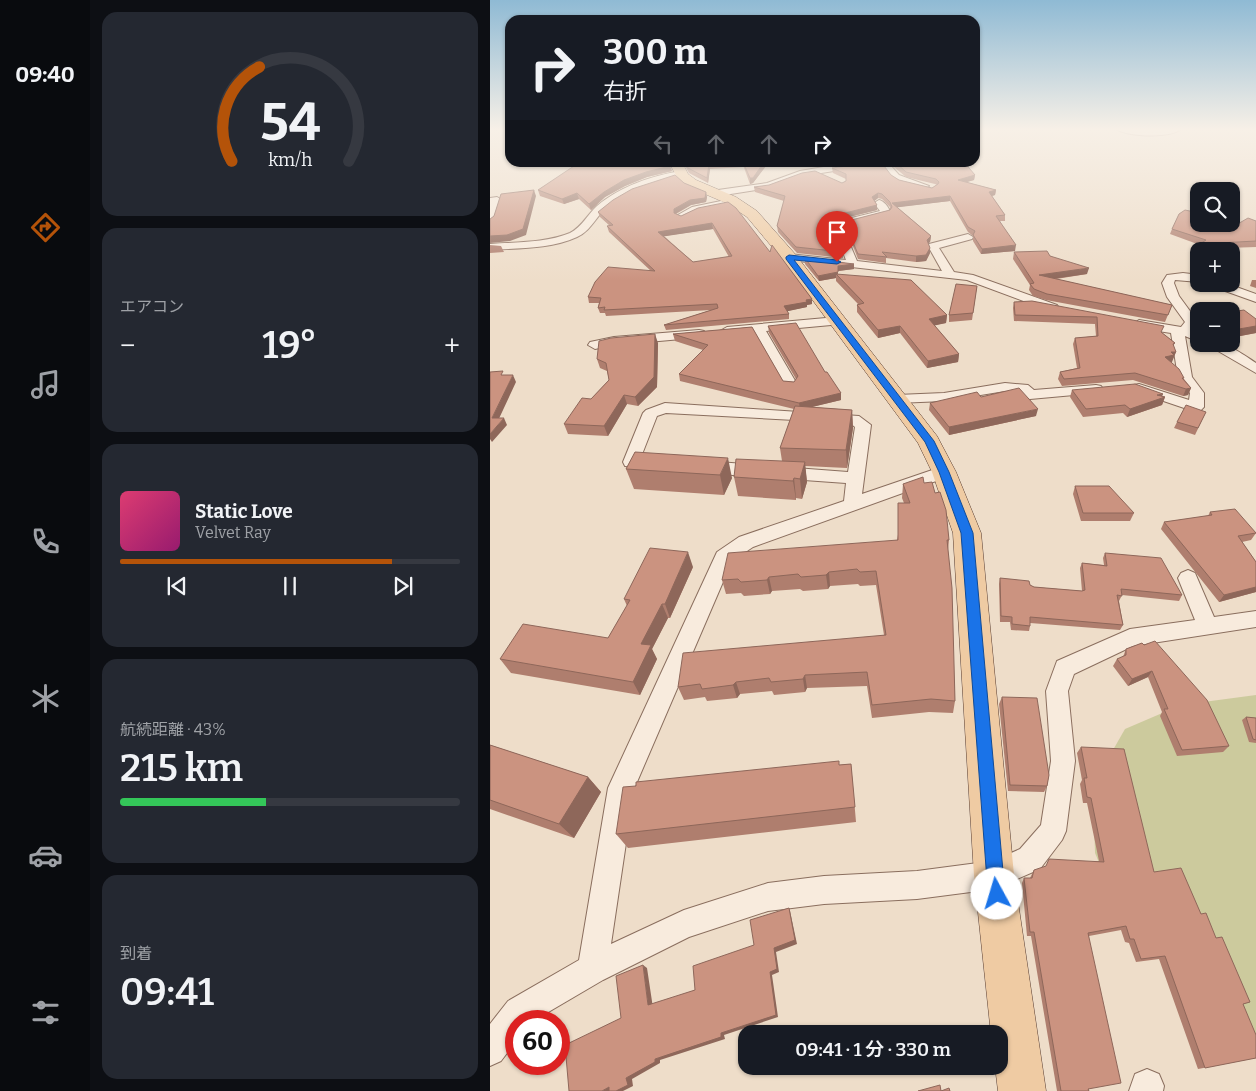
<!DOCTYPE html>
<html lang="ja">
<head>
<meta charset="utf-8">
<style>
  :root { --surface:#171b24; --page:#242831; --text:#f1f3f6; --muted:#9ea1a6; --line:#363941; --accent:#b45309 }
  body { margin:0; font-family:Bitter,"Noto Sans JP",serif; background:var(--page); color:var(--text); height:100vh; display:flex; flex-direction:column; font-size:19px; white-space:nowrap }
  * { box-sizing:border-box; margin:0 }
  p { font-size:16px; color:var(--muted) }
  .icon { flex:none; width:28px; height:28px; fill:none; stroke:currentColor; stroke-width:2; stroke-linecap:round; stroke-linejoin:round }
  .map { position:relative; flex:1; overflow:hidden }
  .details { display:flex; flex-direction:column; gap:12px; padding:12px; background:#0d0f14; width:400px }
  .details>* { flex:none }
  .top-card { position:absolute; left:15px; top:15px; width:475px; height:152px; border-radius:15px; box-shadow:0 1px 4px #0004; background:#171b24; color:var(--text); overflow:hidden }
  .tools { position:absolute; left:700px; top:182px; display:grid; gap:10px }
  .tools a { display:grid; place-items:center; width:50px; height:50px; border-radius:10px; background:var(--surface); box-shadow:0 1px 4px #0004; font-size:25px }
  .speed { position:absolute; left:15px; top:1010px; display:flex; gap:10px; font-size:25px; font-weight:700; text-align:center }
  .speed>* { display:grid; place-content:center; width:65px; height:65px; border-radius:50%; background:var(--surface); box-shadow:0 1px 4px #0004; line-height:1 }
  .speed .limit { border:8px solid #d22; background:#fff; color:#111 }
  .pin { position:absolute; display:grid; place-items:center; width:42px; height:42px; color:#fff; margin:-51px -21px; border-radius:50% 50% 50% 0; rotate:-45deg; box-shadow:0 0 5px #0007 }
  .pin .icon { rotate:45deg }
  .me { position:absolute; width:55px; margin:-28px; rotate:354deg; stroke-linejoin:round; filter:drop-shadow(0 0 4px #0008) }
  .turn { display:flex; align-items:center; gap:18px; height:105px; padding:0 15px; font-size:22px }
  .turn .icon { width:65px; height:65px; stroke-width:2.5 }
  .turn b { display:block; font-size:35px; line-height:42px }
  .lanes { display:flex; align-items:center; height:48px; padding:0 15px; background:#0003; justify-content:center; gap:25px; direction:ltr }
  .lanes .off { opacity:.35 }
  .big { font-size:38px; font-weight:600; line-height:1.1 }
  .details .widget { flex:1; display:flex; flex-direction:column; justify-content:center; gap:8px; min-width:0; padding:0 18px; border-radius:15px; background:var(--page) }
  .details .dial { align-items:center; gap:0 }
  .dial svg { height:130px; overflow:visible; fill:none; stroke:var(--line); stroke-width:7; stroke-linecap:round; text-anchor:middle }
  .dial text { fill:var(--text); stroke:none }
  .song { display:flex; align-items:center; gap:15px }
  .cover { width:60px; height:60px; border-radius:8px; background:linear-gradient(135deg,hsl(340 70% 55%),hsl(320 70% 35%)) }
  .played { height:5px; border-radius:2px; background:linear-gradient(90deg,var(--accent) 80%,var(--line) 80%) }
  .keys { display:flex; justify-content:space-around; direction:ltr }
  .heat { display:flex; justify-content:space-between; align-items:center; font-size:28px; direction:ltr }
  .charge { height:8px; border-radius:4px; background:linear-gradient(90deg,#34c759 43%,var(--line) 0) }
  .trip { position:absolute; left:248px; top:1025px; width:270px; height:50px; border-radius:15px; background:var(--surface); box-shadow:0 1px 4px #0004; font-weight:600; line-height:50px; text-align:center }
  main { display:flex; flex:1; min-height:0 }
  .tab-bar { display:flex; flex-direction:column; width:90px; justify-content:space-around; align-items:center; background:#090b0e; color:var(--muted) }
  .tab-bar .icon { width:35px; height:35px }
  .tab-bar .current { color:var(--accent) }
  .tab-bar b { font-size:22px; color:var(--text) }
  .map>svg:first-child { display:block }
  .green { fill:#ccca9d }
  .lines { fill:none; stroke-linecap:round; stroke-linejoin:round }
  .street-casing { stroke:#8a6e5e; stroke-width:2 }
  .primary-casing { stroke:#583d32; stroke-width:1 }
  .street { fill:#f8ebdd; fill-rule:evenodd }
  .primary { fill:#efcba3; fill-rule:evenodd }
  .wall { fill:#af7e6e; fill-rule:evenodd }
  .shaded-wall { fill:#8e675a }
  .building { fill:#cb9380; stroke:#8e675a; fill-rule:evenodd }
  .route { fill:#1a73e8; stroke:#114b97 }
</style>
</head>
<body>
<main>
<nav class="tab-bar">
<b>09:40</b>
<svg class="icon current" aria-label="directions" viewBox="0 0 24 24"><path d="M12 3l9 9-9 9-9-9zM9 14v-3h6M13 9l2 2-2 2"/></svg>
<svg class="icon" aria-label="music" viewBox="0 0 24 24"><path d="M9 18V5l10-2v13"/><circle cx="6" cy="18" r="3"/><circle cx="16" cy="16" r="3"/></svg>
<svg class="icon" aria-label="phone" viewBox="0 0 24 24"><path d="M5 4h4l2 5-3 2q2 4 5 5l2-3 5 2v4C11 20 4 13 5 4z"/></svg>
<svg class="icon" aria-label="climate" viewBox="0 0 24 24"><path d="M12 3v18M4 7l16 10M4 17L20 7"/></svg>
<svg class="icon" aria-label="car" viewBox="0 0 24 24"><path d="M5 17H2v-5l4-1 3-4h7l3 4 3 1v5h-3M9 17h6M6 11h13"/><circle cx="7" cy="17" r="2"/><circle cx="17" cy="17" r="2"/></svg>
<svg class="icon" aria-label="filters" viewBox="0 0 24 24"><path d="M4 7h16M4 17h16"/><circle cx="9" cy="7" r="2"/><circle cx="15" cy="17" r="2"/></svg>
</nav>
<section class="details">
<div class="widget dial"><svg viewBox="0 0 100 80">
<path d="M14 69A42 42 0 1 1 86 69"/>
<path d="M14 69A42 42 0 0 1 31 11" stroke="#b45309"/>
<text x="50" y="56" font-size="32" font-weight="700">54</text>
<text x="50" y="72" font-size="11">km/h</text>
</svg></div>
<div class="widget"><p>エアコン</p>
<div class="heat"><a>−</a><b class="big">19°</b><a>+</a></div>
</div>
<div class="widget">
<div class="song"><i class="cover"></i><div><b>Static Love</b><p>Velvet Ray</p></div></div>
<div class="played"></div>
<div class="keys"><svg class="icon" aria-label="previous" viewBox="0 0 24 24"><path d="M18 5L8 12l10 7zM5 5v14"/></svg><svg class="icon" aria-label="pause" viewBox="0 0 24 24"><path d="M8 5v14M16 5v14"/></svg><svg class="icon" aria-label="next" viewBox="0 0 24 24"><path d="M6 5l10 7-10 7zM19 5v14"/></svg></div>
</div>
<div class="widget"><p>航続距離 · 43%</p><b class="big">215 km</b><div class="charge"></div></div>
<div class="widget"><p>到着</p><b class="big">09:41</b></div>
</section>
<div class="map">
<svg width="766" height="1091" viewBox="0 0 766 1091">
  <rect width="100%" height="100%" fill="#eeddc9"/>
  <path class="green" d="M766,695V1056L633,920L605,853L603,785L635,729L691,705Z"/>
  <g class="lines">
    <defs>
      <path id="street" d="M626,129H689L690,130C678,138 638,137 626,129Z
        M363,162H420L416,165H400L409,175L439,186L434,189L402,179L391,165L376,166L312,176L279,188L228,196L223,193L228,190L277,183L310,171Z
        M191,171L195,174L194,176C165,183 138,190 114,210C105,219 99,232 87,237C61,249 28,248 0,250V244C25,242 56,243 80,233C92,227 97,215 107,206C131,186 161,176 191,171Z
        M7,197L12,200L5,222L0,225V198Z
        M389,200C394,201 402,210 399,214L347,227L361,247L367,261L452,271L438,246L439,244L478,234L483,237L482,239L449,248L464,272L483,275L567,305L569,308L563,312L477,280L299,260L293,257L299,254L356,260L351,247L336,226L337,224L390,211L384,203Z
        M231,201L234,202V206L208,211L191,219L186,216L202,207Z
        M693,273L709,275V282L685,280L684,283L689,296L708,322L702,330L709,333V342L695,336L702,377L714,393V407L711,410L706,412L644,391L642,388L644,385L649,384L699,400L700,393L688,377L681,333L649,328L643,324L649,320L691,327L695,322L677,297L672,283L677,275Z
        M722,284H738L766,294V302L724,287Z
        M347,317L353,321L352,324L276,331L307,384L305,387H295L293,384L264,332L237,335L230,331L237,327Z
        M209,330L214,331L216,334L214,337L124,345L105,349L98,345L100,342L124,337Z
        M716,344C739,343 748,351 766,363V373Z
        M515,383L538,385L544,390L606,385L611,386L613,389L611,392L606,393L540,399L535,398L529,392L515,391L454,401L407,403L402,402L400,399L402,396L407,395L454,393Z
        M175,403L369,416L381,425L372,494L454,466L460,468L462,472L460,476L263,547L242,561L144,789L121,944L194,910L278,883L334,876L427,871L503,861L530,849L551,825L561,761L556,691L567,661L640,629L705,620L688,578L691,573L698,570L705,573L724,617L766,611V627L643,646L584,674L578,691L585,761L576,831L572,840L550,869L504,889L427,899L334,904L278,911L199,937L113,980L43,1021H26V1041L11,1061L0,1066V1024L18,1001L89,960L118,788L227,552L249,537L354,501L356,483L215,473L209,471L207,467L209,463L215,461L358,472L365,427L360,423L176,413L167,416L151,457L161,459L163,463L161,467L155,468L135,466L133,462L153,413L156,410Z
        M657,1069L669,1074L674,1086L673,1091H639L645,1074Z"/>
      <path id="primary" d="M179,162H192L198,174L206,180L246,197L267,211L305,254L447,436L466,472L491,533L524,875L556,1091H508L505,1066H509V1034H501L484,875L463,533L442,472L428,443L293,260L257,217L236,203L196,186L188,179Z"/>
    </defs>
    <use href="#street" class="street-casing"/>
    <use href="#primary" class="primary-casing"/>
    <use href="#street" class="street"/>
    <use href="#primary" class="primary"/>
  </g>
  <path class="wall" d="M193,162H279L263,183L260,184L253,165V167L220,169L218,183L199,173Z
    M404,162H474L485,175L484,180L476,182L506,190L505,195L502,196L515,215V221H510L525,251L491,254L483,241V236L478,232L460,201L407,207L441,236L440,242L438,243L440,253L436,261L426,262L396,258V263L368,259L363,246L350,228V223L400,210V207L392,199L388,198L384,201L387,205V210L335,223L353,252V258L307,253L288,232L287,226L294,201L265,192L264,187L352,183L356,181V179L343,173L342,168L401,175L409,180L442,188L447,185L445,184L416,177L404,167Z
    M180,166L182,171L157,177L135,186L115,197L101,210L89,199L74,204L50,196L48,190Z
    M194,183L217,197L216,202L201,205L186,214L191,216L208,208L280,252L322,304L317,305V307L297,311L299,314V319L176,330L174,325L221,310L116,316L115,313H110L108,308L109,303H99L98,297L161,271L119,232L117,226H120L110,217L108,212ZM223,229L239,257L203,262L174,236Z
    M766,221V247L708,249L710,245L680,234L682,229L746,225Z
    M0,245L11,246L14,252L0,253Z
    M524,252L560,256L597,274L566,279L682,305L675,322L556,300L543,296L539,290L540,285L523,259Z
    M315,258L364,264V269L348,271V274L457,315L456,323L444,325L469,354L468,362L437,368L410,333L388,338L367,312V305L368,304L346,281V278L329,281L315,264Z
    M762,280H766V288L760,286Z
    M487,286L482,320L459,322V315Z
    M542,301L671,332L685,343L683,346L686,352L681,362L701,388L698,395L693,396L643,380L572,386L568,379L570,372L587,368L583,344L585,338L606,336L605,324L524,321L523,308L524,302Z
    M741,312L766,319V333L745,337L741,334Z
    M278,326L335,372L351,393V400L321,407L362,410L363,428L357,468L315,466L317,482L312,499L306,498V500L248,496L244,477L292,461L290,448L304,409L190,381L189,374L213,350L185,341L183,334L262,327L293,381L304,382L306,379L279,333Z
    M168,343L167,387L148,406L137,404L118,436L78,434L74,424L101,399L119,380L117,371L110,368L107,359Z
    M582,390L672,396L675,397L672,405L637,417L633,413L593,417L580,397Z
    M440,403L546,416L459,435L439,410Z
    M716,412L705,435L684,428L687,422Z
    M145,452L242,478L234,495L144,489L136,469Z
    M434,483L459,540L458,550L465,701L463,713L439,712L382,718L377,686L317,688L315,692L284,695L282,691L250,694L247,698L217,701L215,697L194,700L188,687L394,635L386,585L370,586L368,584L340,586L338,589L313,591L310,589L282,591L280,594L254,596L251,593L236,594L232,580L407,540L414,503L412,498L413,484Z
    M585,486L644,513L640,521H591L583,494Z
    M720,512L766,533L761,540L752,542L766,562V592L729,602L671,529L674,522L718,516Z
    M615,553L692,595L689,601L632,595L629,601L633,625L630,630L540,623V626L539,631L521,630L520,622H510L509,584L510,578L540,585L544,587L592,591L590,568L592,563L614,565L613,558Z
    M203,567L180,618H178L162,649L167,659L150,695L21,673L10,659L118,638L137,606L134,599Z
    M652,643L739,746L733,752L687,756L670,716L672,712L658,677L638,686L623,666L627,659L633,657L636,649Z
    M512,697L557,786L554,792L518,791L509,704Z
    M756,717L766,718V743L759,742L752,720Z
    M0,745L98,777L111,792L84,838L0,809Z
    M591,747L664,872L711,914L726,938L760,1002L753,1004L766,1058L708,1069L669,959L646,962L639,943L635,942L631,930L599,936V1091H567L541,936H537L532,883L534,878H540L544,870L609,861L597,803H593L590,784L592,780L587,753Z
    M361,764L366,822L138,848L126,834L349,765Z"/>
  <path class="shaded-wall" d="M274,162H279L263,183L260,184V178Z
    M331,162H349L332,165Z
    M219,164L220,169L218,183L217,178Z
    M180,166L182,171L157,177L135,186L115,197L101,210L99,204L114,192L134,180L156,172Z
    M485,175L484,180L467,185L468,180Z
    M44,190L46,196L36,235L20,241L0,243V236Z
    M506,190L505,195L498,197L499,192Z
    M216,192L217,197L216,202L201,205L185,214L184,213V209Z
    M87,193L89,199L74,204L72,199Z
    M388,193V198L382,203V197Z
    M460,196V201L402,208V203Z
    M387,205V210L335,223L334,222L335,218Z
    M222,223L223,229L170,237L168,232Z
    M441,236L440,242L436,245L437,240Z
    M526,245L525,251L491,254L492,249Z
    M440,248V253L436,261L426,262V256Z
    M364,264V269L348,271V266Z
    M599,268L597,274L548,281L549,275Z
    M348,272V276L346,274V278L329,281L328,276Z
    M322,299V304L317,305V307L294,312V306Z
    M457,315L456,323L438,327L439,319Z
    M410,326V333L388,338V330Z
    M766,326V333L745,337L749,329Z
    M165,334L168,343L167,387L148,406L145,397Z
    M681,352H686L682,362L673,363L675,357Z
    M469,354L468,362L437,368L438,361Z
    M23,375L26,382L6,425L2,418Z
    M701,388L698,395L693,396L696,389Z
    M351,393V400L310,410L309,403Z
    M673,394L671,399L675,397L672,405L637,417L640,409L667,395Z
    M134,395L137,404L118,436L114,426Z
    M548,409L546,416L459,435V427Z
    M362,410L363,428L357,468L356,450Z
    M14,418L17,425L2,442L0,439V434Z
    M238,458L242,478L234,495L230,475Z
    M315,462L317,482L312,499L310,479Z
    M304,478L306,498V500L303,481Z
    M198,552L203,567L180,618L175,604Z
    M339,572L340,586L338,589L336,575Z
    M279,577L282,591L280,594L277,580Z
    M766,587V592L729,602L734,595Z
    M172,604L178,618L162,649L167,659L150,695L143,682L151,644Z
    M662,671L658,677L638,686L642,679Z
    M315,675L317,688L315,692L313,679Z
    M246,682L250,694L247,698L243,685Z
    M98,777L111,792L84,838L69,824Z
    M299,908L300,911L307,944L286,952L289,972L282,975L288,1017L234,1035L235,1039L170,1060V1063L142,1079L143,1086L133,1091H126L136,1078L165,1059L231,1033L280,972L284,948Z
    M153,965L157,968L163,1008L158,1005Z
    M119,1087L125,1088L119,1091H112Z"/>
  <path class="building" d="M90,162H179L180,166L156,172L134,180L114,192L99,204L87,193L72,199L48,190Z
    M195,162H242L219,164L217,178L198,168Z
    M253,162H274L263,178H260Z
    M387,162H391L401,175L409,180L442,188L448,184L449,182L446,179L416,172L405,162H474L485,175L468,180L506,190L499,192L515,215L506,216L526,245L492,249L483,235L485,231L478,227L460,196L402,203L441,236L437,240L440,248L436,255L426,256L392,252L397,257L368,254L362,240L350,223L400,210L402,207L400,202L392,194L388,193L382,197L387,205L335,218L334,222L349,242L353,252L306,247L287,226L295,196L264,187L279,185L312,173L325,171L352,183L356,181V174L342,168Z
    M185,175L194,183L216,192L215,198L200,200L184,209V213L191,216L208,208L238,202L246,208L280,252L282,245L322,299L316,300L317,302L294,306L299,314L174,325L228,308L227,304L114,310L115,307L108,308L111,298L98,297L105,282L118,267L165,271L117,226L123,225L108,212L123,200L142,189ZM222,223L242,256L203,262L168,232Z
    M44,190L33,229L17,235L0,236V219L4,216L11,194Z
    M695,210L709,213V224L741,223L746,225L758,218L766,221V241L710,244L716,240L682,229L689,214Z
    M557,251L560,256L599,268L549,275L682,305L678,315L557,294L544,289L540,284L544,283L524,252Z
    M315,258L364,264L348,266V272L328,276Z
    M346,274L421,280L457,315L439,319L469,354L438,361L410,326L388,330L367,305L374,303Z
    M466,284L487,286L483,313L459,315Z
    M542,301L674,326L671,332L685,343L683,344L686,352H681L684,355L675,357L689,369L694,378H692L701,388L696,389L645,373L574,379L570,372L590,368L585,338L608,336L607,317L525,315L524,302Z
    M754,310L766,319V326L749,329L741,324V312Z
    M306,323L335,372H337L351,393L309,403L189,374L218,345L183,334L262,327L293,381L304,382L308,376L278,326Z
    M165,334L164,377L145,397L134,395L114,426L74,424L92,398L101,399L119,380L116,363L107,359L109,341L121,338Z
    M13,371L11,375H23L2,418H14L0,434V372Z
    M645,384L673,394L667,395L675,397L640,409L635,405L596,409L582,390Z
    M529,388L548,409L459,427L440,403L487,392L491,397Z
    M696,405L716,412L708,428L687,422Z
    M305,406L362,410L356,450L290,448Z
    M145,452L238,458L230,475L136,469Z
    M246,459L315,462L310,479L304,478L303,481L244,477Z
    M433,477L434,483L442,482L445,493L450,492L456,510L459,540H457L462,588L465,701L441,699L382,705L377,672L315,675L313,679L281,682L279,678L246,682L243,685L212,689L210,684L188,687L193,653L396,635L386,571L370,572L367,569L339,572L336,575L311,577L308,574L279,577L277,580L251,582L248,579L232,580L238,553L408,540V503H420L413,484Z
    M585,486H619L644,513H593Z
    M745,509L766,533L748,536L766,562V587L734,595L674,522L722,515L720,512Z
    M160,548L198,552L175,604H172L151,644L161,645L143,682L10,659L33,624L118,638L140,600L134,599Z
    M615,553L671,558L692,595L631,589L632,596L627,595L633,625L540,617V626L522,624V617L511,616L510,578L539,581L540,585L544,587L592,591L595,590L592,563L617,566Z
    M665,641L717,700L739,746L692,750L674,709H678L662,671L642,679L627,659L636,655V649L652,643L654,645Z
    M512,697L547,698L559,775L557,786L520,785Z
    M756,717L766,718V740L763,739Z
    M0,745L98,777L69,824L0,800Z
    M591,747L634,749L664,872L691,868L711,914L716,913L726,938L732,937L760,1002L753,1004L766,1035V1058L715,1068L675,956L651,959L644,939H640L636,926L598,933L631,1083L598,1089L599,1091H571L544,932H540L534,878H542L544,870L556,866L559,859L614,862L601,798L597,797L594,778H597Z
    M349,761V765L361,764L365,807L126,834L133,787L146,786V782Z
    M299,908L305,940L284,948L287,969L280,972L286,1015L231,1033V1037L165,1059V1062L136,1078L138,1085L126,1091H119V1087L112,1091H79L75,1045L131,1018L126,976L153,965L158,1005L205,990L203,966L264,945L260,920Z
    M450,1085L451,1091L459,1088L460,1091H428Z"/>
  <linearGradient id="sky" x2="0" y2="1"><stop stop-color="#8fbad4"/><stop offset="0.46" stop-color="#f7f0e7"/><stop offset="1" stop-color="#f7f0e7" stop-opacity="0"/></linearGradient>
  <rect width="766" height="281" fill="url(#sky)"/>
  <path class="route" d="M299,255L347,260L351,262L347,264L304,260L444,441L459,472L483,533L515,894L513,900L507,903L501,900L498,894L471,533L449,472L435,442L296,259V257Z"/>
</svg>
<div class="tools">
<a><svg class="icon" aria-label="search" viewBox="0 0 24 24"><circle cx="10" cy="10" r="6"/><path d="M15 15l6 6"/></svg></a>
<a>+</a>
<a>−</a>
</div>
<div class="speed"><div class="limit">60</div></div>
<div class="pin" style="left:347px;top:262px;background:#d93025"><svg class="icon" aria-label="arrive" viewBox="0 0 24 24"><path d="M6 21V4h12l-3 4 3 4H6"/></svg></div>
<svg class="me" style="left:507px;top:894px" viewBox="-20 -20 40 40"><circle r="19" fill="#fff"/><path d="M0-13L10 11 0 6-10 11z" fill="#1a73e8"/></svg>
<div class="trip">09:41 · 1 分 · 330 m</div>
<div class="top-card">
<div class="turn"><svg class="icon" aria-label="right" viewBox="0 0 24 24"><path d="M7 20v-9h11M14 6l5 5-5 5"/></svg><div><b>300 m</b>右折</div></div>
<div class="lanes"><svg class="icon off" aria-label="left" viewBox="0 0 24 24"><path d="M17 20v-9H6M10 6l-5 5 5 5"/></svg><svg class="icon off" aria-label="ahead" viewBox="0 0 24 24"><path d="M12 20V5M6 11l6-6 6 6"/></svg><svg class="icon off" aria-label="ahead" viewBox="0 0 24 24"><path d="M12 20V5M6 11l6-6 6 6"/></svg><svg class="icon" aria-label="right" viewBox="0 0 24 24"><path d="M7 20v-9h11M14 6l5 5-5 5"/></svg></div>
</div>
</div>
</main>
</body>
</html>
